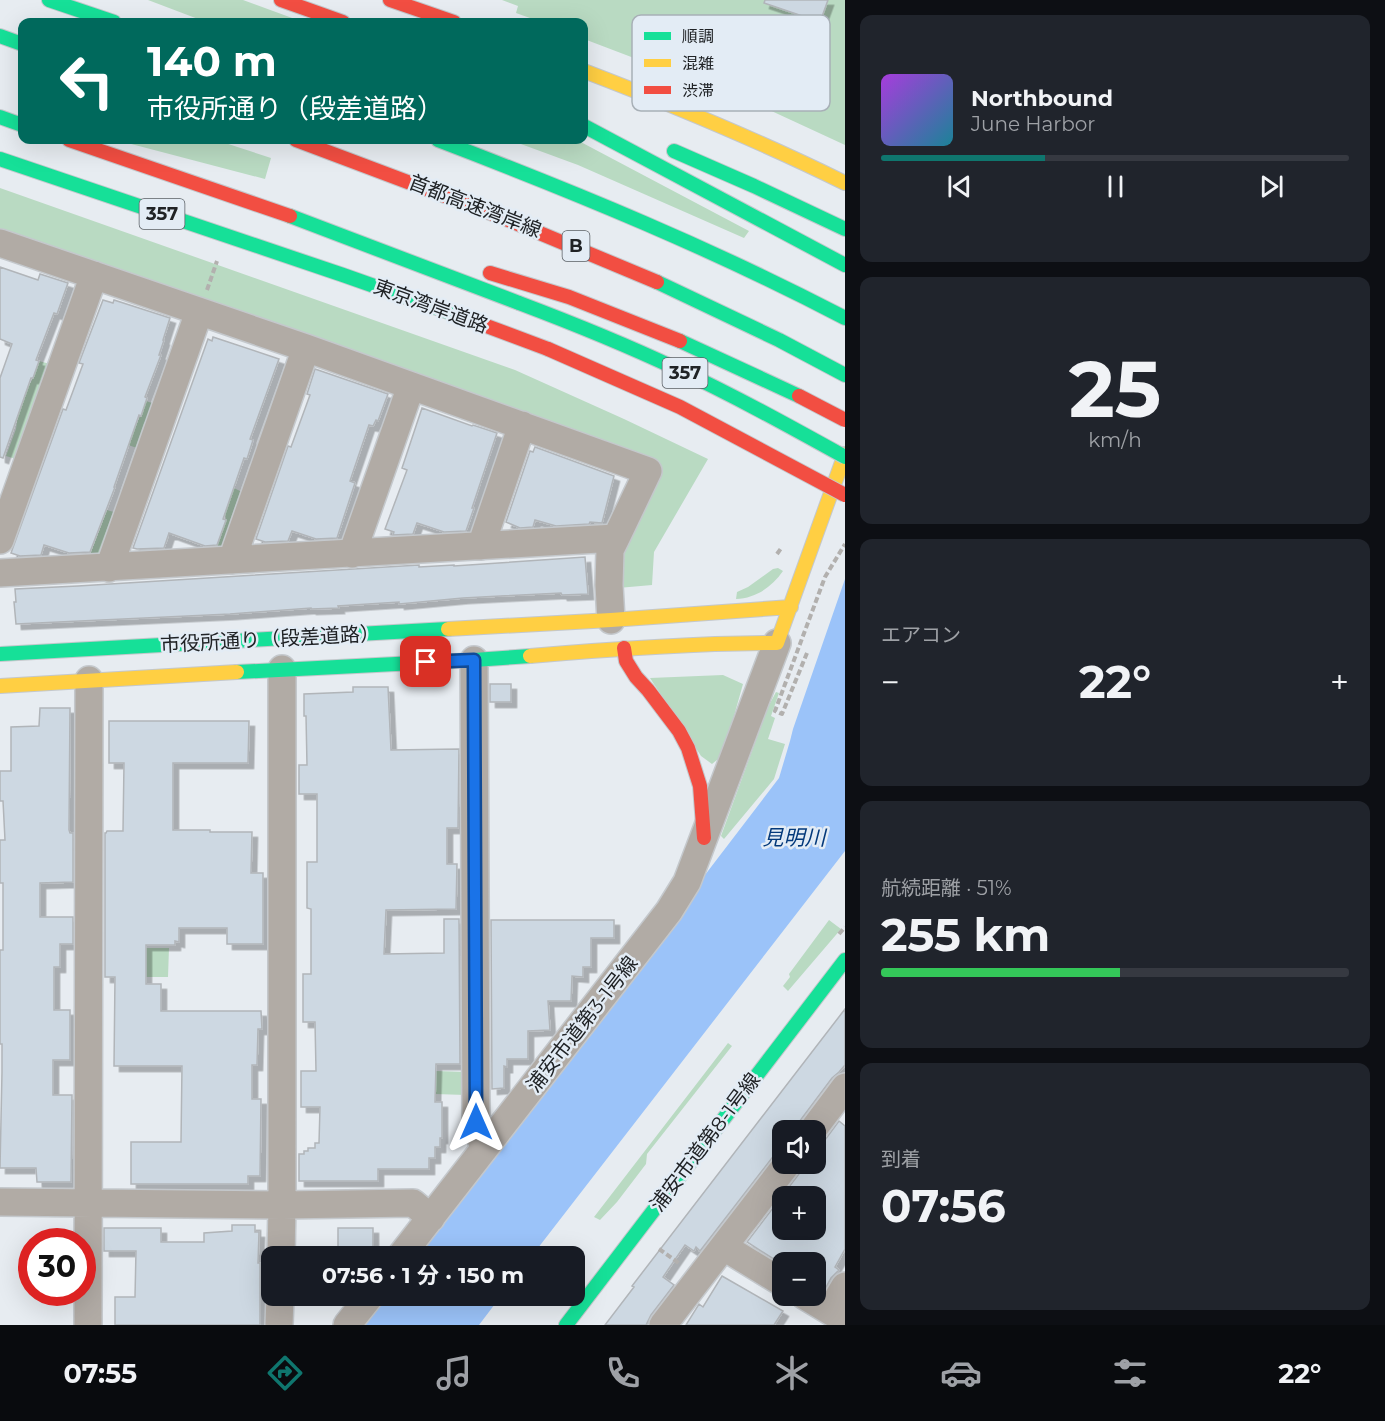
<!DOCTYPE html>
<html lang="ja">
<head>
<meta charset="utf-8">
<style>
  :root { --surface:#171b24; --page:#20242c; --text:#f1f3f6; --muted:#9ea1a6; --line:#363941; --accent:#0f766e }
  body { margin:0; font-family:Montserrat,"Noto Sans JP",sans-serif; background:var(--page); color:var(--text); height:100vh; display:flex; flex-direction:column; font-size:22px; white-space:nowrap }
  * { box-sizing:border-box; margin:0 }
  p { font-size:20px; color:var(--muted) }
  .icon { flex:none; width:33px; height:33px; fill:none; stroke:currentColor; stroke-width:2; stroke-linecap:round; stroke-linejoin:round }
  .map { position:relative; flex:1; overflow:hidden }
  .details { display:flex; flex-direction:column; gap:15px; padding:15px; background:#0d0f14; width:540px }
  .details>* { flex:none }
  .hud { position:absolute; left:18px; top:18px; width:570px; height:126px; border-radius:12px; box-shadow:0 6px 24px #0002; background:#00695c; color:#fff; overflow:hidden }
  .controls { position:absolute; left:772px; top:1120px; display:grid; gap:12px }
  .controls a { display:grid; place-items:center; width:54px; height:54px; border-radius:12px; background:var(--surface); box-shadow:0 6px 24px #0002; font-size:30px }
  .speed { position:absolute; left:18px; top:1228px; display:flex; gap:12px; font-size:30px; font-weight:700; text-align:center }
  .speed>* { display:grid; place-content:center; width:78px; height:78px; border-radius:50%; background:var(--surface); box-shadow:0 6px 24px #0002; line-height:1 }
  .speed .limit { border:9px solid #d22; background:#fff; color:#111 }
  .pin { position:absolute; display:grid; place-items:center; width:51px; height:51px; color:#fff; margin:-26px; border-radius:12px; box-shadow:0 3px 9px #0006 }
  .me { position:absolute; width:66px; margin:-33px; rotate:0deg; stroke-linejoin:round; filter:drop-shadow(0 0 4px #0008) }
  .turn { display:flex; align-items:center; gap:21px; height:126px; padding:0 30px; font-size:27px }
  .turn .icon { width:78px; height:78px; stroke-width:2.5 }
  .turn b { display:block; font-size:42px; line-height:51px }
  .big { font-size:45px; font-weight:700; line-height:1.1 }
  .details .card { flex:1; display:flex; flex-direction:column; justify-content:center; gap:9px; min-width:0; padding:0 21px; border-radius:12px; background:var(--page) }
  .details .dial { align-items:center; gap:0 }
  .dial b { font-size:78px; line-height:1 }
  .song { display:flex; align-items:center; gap:18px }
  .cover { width:72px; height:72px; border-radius:9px; background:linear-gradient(135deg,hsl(280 70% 55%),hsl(190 70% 35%)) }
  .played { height:6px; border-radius:3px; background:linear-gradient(90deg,var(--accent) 35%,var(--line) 35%) }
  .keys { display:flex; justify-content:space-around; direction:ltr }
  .heat { display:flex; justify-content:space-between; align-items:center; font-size:33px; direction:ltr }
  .charge { height:9px; border-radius:4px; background:linear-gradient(90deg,#34c759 51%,var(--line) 0) }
  .trip { position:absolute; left:261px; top:1246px; width:324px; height:60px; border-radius:12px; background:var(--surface); box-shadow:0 6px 24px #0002; font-weight:700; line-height:60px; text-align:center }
  .dock { display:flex; height:96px; justify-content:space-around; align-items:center; background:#090b0e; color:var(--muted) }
  .dock .icon { width:42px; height:42px }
  .dock .current { color:var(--accent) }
  .dock b { font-size:27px; color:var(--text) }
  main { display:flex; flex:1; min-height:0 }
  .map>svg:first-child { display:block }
  .green { fill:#b9dac2 }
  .water { fill:#9bc3f9 }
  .building { fill:#cdd8e2; stroke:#b1b5b9; stroke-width:1.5; fill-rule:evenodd; filter:url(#shadow) }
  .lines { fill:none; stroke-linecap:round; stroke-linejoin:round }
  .street-casing { stroke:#c4c8cc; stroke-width:30 }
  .fast-casing { stroke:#c4c8cc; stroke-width:16 }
  .slow-casing { stroke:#c4c8cc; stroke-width:16 }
  .jam-casing { stroke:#c4c8cc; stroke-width:16 }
  .path { stroke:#b2b0ae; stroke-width:4; stroke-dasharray:6 3; stroke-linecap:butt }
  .street { stroke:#b1aba5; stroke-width:27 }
  .fast { stroke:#16e098; stroke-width:14 }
  .slow { stroke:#ffcf43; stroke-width:14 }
  .jam { stroke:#f24e42; stroke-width:14 }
  .fast-bridge-casing { stroke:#c4c8cc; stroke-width:16; stroke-linecap:butt }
  .jam-bridge-casing { stroke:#c4c8cc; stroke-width:16; stroke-linecap:butt }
  .path-bridge { stroke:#b2b0ae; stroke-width:4; stroke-dasharray:6 3; stroke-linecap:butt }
  .fast-bridge { stroke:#16e098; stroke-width:14 }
  .jam-bridge { stroke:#f24e42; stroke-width:14 }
  .route-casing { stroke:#114b97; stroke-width:15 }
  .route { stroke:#1a73e8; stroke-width:10 }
  .labels { text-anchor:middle; stroke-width:5; stroke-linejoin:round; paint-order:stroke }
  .shield { fill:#e3ecf5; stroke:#5a5f64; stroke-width:1.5 }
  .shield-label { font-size:18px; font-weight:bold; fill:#202326 }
  .street-label { font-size:20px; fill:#202326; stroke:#e3ecf5 }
  .water-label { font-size:21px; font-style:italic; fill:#03397b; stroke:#e3ecf5 }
  .key { fill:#e3ecf5; stroke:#a8b0b7; stroke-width:1.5 }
  .key-label { font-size:16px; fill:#202326 }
</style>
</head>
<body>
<main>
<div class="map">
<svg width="845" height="1325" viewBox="0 0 845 1325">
  <defs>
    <filter id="shadow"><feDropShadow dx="5.5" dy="5.5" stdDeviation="0" flood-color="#0004"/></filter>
  </defs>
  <rect width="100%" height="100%" fill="#e7ecf1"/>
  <path class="green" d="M148,0H243L303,22H206Z
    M502,0H845V145L765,108L584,39V22H541L516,13L518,6Z
    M116,140H216L271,158L265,179Z
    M510,140H577L749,231L744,238L578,165Z
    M0,188L515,370L624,419L708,459L654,552L652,585L618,588L622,542L656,465L0,235Z
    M39,361L50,364L19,460L6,456L16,429L18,415L26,391L33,378Z
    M146,401L155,404L140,449L128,445Z
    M234,488L244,493L227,544L216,549L226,520L225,513Z
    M107,510L117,513L104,552L88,560Z
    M778,568L783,571C772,587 756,598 736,599L737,592L748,587L773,569Z
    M723,675L743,684L723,755L712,764L701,756L650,678Z
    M776,692L779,693L771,716L775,718L768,739L785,744L774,779L724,839L721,836L768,707Z
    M829,920L841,929L788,991L783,986L790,977L789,974Z
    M146,948H169L168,977H146Z
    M728,1043L732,1046L647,1154L646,1164L617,1202L600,1220L594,1217Z
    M436,1071L466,1072V1095L435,1094Z"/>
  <path class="water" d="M845,579V851L531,1257H413L779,778L790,741L793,729Z
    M383,1296H501L479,1325H361Z"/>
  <path class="building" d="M765,0H828L820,22L764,3Z
    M0,267L38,280L40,274L68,283L57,314L54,313L36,360L39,361L33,378H31L3,458L0,457V378L12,344L0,339Z
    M103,300L113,303L114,300L170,318L163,340H164L159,355H161L145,397L147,398L141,416L139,415L114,487H115L90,552L69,553L44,545L41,555L20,556L11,553L63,409L66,410L83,364L79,363Z
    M213,337L279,359L250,439L253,440L247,459L244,458L223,519L226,520L217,545L205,546L169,533L164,548L137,549L133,548L208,339L212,341Z
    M315,369L388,394L378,421L376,420L373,426L369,425L353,472L350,481L355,483L337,538L316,539L292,531L288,541L265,542L256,539L288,446L291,447L310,395L307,394Z
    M422,408L472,426L473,425L497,433L472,508H474L466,531L444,532L417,523L413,534L393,535L394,532L385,529L407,470L402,468Z
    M535,447L614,476L602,523L590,522L589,524L556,526L535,520L533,527L520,528L506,522L530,451L533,452Z
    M585,557L588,594L562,595L561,593L463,598L399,604V602L338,606L339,608L311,609V608L230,614L16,624L14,602H16L15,589L78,586L419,565V567L454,565V566Z
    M490,684H511V702H490Z
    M353,687H388L391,750L459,749L458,828H447V864H457L456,909L386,910L384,954L444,953V919H459L460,1064H436L435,1102H442V1138H440V1147H435V1158H429V1169H378V1181H299V1154H304V1151H308V1148H315V1143H319L320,1107H301V1071H316L315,1022H303V974H311V909L307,908V862H317V794H299V765H307L306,716H304V694L353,692Z
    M40,708H70L69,830L70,833H73V882L40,883V917H73V944H60V967H54V1010H70V1060H53V1095H72L71,1182H37L36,1168H0L2,1072V1044H0V950H3V883H0V840H5L3,801H0V771H11V727L39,726Z
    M109,721H249L248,763H173V830H210V832H252L251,873H263V944H227V928H179V942L175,941V945H146V984H161V1011H261L262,1029H258L257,1065H252V1099H261L260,1176H248V1184H131V1142H181L182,1066H114L115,977H105V833H106L107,831H123L124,763H109Z
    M491,920H614V938H591V967H583V977L572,976L571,1001H548L550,1030L528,1031V1059H507V1067L504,1066V1088L492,1089Z
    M845,1009V1065L839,1072L832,1078L799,1122L797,1131H783V1149L775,1154L700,1251L696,1247L694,1251L685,1245L663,1277L674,1285L651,1315L646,1325H605L634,1287L632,1286Z
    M839,1121L845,1126V1249L835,1267L839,1270L831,1278L825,1289L816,1284V1263H780L747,1242L799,1174L802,1164H816V1146L825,1140ZM783,1197H816V1230H783Z
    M232,1225H255V1232H259L258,1263H260V1325H115V1297H135L136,1251H104V1228H161V1242H204V1233L232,1231Z
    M338,1228H373V1249H360V1257H338Z
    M722,1276L783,1311L774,1325H686L699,1304L703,1307Z"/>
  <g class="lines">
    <defs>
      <path id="street" d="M0,243L306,348L648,471L616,538L0,573
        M0,540L94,275
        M481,546L522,425
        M352,554L411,386
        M232,560L306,348
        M109,568L199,312
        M611,620L609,585L610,550L616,538
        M474,660L476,1122L484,1149
        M812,1131L845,1087
        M0,1202L282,1205L413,1203L431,1218
        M724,1247L783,1283
        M281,1257L282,1205V669
        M400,1257L669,911L687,882L777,643
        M805,1296L845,1320
        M830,1311L845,1286
        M88,1325L89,680
        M279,1325L280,1296
        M347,1325L370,1296
        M663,1325L787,1164"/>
      <path id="fast" d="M49,0L114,22
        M0,36L22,44
        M0,117L22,125
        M584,126L845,265
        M438,140C577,193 713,249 845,318
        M674,151L754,186L845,229
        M0,159L343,275L465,318
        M290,216L519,303
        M657,282L779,340L845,375
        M680,341L799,396
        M0,654L448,629
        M237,672L474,660L530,656
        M566,1325L845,960"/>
      <path id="slow" d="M584,71C673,105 760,141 845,183
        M448,629L611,620L791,607
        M530,656C612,649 694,643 777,643L845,454
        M0,686L237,672"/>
      <path id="jam" d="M281,0L343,22
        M390,0L454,22
        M69,140L290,216
        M296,140L506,219L657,282
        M490,273L569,297L680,341
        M465,318L548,349
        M624,648L626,661L636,677L648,690L679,731L688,748L700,786L704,838"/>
    </defs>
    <use href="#street" class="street-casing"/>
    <use href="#fast" class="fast-casing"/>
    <use href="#slow" class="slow-casing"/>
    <use href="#jam" class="jam-casing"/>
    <path class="path" d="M207,290L217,261
      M777,554L782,547
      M839,934L845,927
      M659,1249L680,1264"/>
    <use href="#street" class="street"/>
    <use href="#fast" class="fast"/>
    <use href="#slow" class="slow"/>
    <use href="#jam" class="jam"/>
    <defs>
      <path id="fast-bridge" d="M519,303C572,323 624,344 675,368C733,395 789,426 845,457"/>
      <path id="jam-bridge" d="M548,349L680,407L845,495
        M799,396L845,420"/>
    </defs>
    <use href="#fast-bridge" class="fast-bridge-casing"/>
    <use href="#jam-bridge" class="jam-bridge-casing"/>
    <path class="path-bridge" d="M807,653L782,714L775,711L825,577L845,544"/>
    <use href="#fast-bridge" class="fast-bridge"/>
    <use href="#jam-bridge" class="jam-bridge"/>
  </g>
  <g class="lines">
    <defs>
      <path id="route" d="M426,662L474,660L476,1122"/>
    </defs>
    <use href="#route" class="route-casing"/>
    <use href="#route" class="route"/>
  </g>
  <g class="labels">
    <g class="shield">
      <rect x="139.5" y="199" width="45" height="30" rx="4.5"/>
      <rect x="562.5" y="231" width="27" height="30" rx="4.5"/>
      <rect x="662.5" y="358" width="45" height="30" rx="4.5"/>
    </g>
    <g class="shield-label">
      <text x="162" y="220">357</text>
      <text x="576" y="252">B</text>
      <text x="685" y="379">357</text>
    </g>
    <g class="street-label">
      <text transform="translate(475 206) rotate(21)" y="7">首都高速湾岸線</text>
      <text transform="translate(431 306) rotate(20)" y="7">東京湾岸道路</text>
      <text transform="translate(270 639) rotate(-3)" y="7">市役所通り（段差道路）</text>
      <text transform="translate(582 1024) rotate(-52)" y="7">浦安市道第3-1号線</text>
      <text transform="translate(705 1142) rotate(-53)" y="7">浦安市道第8-1号線</text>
    </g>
    <g class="water-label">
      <text x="794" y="845">見明川</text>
    </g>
  </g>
  <rect x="632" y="15" width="198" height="96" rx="9" class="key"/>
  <rect x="644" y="32" width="27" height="8" fill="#16e098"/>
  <rect x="644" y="59" width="27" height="8" fill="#ffcf43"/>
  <rect x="644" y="86" width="27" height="8" fill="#f24e42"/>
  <g class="key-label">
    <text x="682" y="42">順調</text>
    <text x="682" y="69">混雑</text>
    <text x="682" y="96">渋滞</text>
  </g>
</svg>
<div class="controls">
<a><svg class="icon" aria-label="sound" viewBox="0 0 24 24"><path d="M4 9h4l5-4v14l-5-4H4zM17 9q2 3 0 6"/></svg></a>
<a>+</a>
<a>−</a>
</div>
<div class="speed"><div class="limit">30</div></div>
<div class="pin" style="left:426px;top:662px;background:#d93025"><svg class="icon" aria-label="arrive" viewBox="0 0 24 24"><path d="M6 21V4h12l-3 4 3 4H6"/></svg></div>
<svg class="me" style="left:476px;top:1122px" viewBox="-20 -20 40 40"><path d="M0-17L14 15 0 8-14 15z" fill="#1a73e8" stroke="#fff" stroke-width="4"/></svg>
<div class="trip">07:56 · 1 分 · 150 m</div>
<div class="hud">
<div class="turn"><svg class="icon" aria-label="left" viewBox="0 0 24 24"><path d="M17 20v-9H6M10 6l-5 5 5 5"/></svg><div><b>140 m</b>市役所通り（段差道路）</div></div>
</div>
</div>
<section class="details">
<div class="card">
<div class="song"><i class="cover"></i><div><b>Northbound</b><p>June Harbor</p></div></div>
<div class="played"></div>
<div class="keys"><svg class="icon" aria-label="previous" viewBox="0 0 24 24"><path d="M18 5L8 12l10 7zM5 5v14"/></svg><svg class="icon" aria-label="pause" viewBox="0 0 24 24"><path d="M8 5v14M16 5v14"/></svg><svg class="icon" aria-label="next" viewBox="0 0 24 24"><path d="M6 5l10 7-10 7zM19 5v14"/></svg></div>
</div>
<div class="card dial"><b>25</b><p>km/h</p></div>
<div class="card"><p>エアコン</p>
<div class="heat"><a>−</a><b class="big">22°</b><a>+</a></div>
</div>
<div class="card"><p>航続距離 · 51%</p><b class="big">255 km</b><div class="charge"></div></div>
<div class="card"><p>到着</p><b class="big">07:56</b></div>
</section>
</main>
<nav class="dock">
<b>07:55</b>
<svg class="icon current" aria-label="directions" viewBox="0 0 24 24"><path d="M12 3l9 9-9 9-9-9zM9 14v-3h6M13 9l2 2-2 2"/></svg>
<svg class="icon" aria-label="music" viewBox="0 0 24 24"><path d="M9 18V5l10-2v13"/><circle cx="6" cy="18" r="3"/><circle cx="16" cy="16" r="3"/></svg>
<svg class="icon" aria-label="phone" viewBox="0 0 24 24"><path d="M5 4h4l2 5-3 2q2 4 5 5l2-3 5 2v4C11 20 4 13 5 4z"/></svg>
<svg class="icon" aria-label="climate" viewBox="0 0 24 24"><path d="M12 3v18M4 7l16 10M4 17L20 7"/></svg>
<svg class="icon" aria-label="car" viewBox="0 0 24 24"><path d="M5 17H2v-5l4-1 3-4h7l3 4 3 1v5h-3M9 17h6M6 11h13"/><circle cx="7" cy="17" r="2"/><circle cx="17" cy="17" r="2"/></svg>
<svg class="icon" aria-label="filters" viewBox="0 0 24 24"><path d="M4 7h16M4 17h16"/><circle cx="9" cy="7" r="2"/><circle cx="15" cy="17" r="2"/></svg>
<b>22°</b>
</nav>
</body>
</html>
